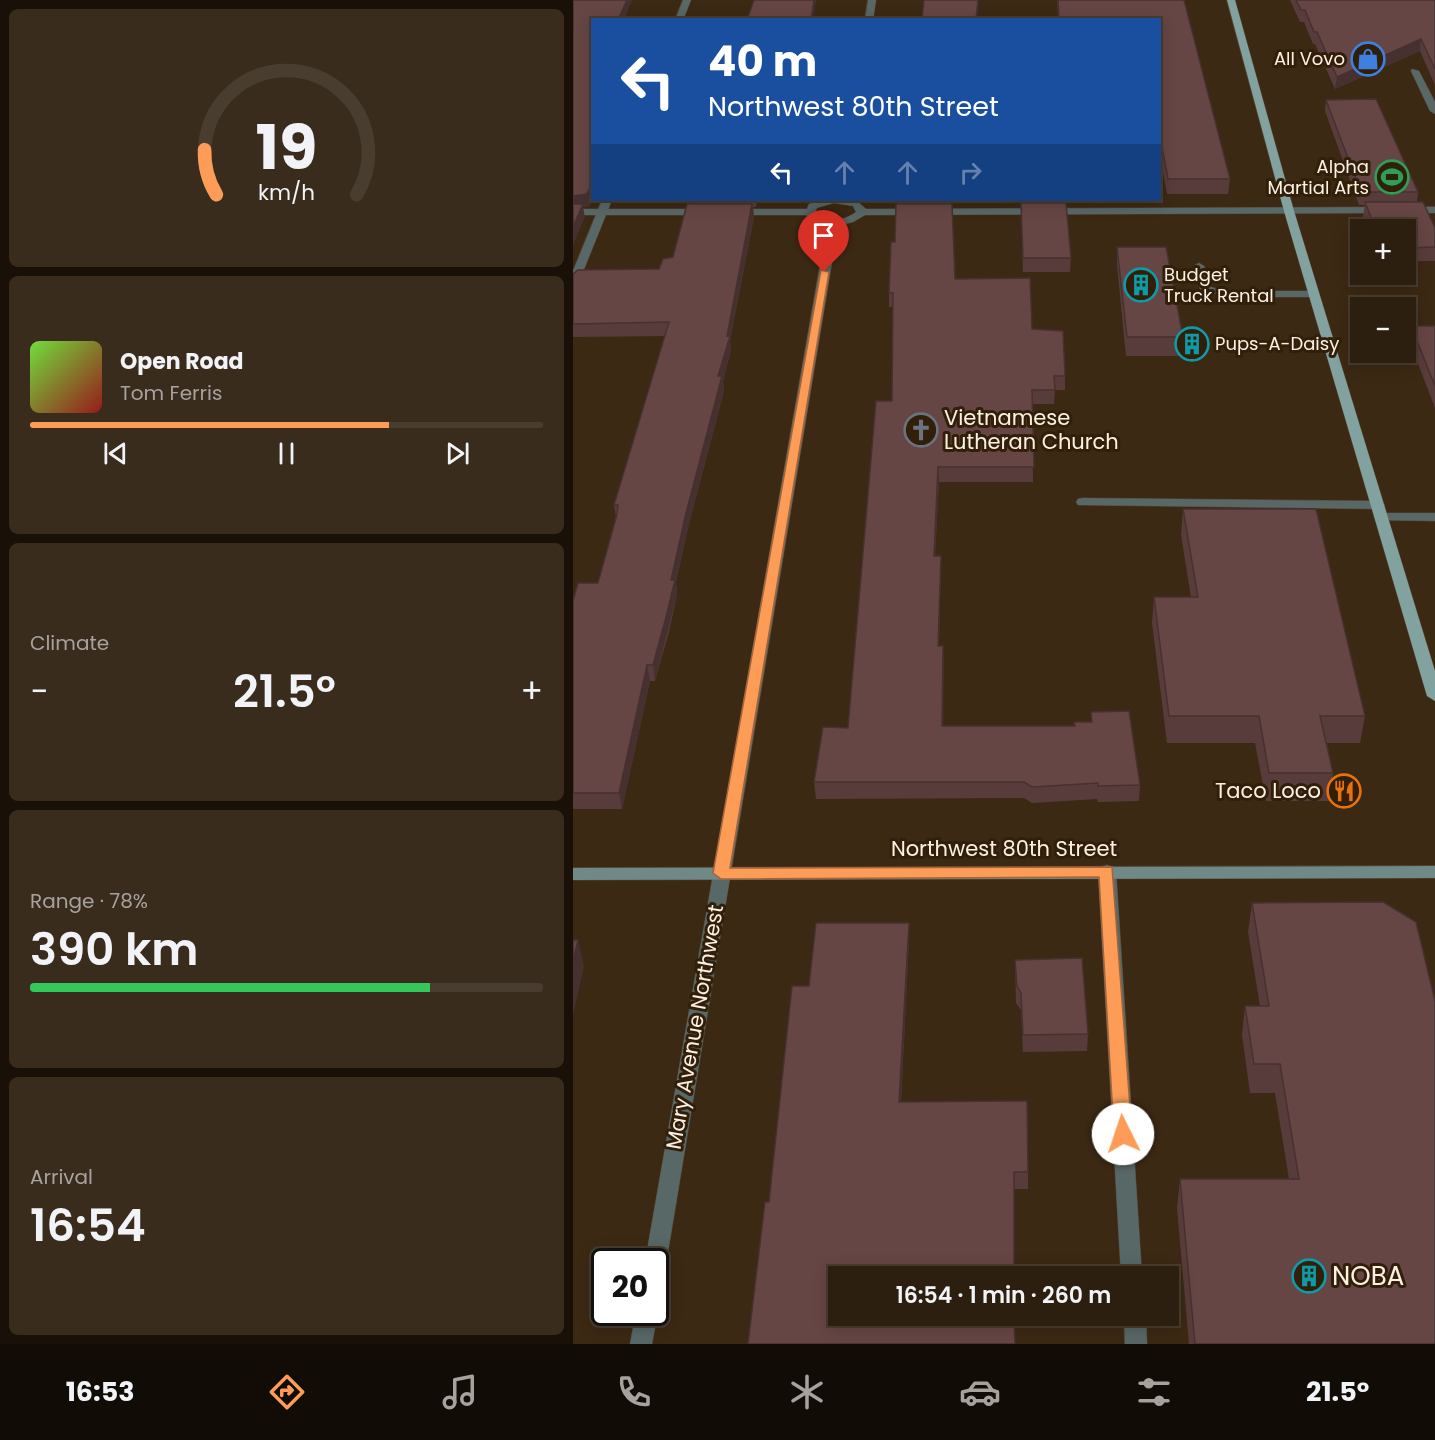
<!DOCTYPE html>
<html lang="en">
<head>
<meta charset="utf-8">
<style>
  :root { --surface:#2d1f0f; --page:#392c1d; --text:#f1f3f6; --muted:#a7a29e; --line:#483d2f; --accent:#fd9c57 }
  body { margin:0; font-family:Poppins,sans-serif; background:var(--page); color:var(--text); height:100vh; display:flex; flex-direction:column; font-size:22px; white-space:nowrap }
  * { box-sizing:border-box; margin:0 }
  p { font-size:20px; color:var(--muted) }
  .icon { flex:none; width:33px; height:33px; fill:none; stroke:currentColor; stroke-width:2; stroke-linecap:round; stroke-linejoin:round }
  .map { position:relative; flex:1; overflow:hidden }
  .sheet { display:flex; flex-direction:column; gap:9px; padding:9px; background:#191108; width:573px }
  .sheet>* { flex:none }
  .guide { position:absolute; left:18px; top:18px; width:570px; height:183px; border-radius:0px; box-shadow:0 3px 15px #0003,0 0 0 2px var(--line); background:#1a4fa0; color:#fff; overflow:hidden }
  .buttons { position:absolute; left:777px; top:219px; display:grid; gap:12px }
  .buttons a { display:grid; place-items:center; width:66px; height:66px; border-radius:0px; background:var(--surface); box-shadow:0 3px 15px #0003,0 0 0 2px var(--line); font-size:30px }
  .speed { position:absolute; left:18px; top:1248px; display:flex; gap:12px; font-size:30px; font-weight:700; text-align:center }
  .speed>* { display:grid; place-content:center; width:78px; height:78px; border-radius:50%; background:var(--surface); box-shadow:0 3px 15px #0003,0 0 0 2px var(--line); line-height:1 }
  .speed .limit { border:3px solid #111; border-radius:9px; background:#fff; color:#111 }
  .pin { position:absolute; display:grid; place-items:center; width:51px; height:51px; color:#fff; margin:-62px -26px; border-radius:50% 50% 50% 0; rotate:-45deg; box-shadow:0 0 6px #0007 }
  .pin .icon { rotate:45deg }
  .me { position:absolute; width:66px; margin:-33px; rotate:356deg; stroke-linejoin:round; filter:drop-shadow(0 0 4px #0008) }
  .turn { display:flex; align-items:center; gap:21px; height:126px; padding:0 18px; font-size:27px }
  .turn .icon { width:78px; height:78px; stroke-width:2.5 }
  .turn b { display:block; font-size:42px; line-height:51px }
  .lanes { display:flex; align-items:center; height:57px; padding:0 18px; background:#0003; justify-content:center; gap:30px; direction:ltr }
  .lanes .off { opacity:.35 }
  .big { font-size:45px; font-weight:600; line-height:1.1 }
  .sheet .widget { flex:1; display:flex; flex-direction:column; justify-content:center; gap:9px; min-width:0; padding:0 21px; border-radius:9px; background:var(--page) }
  .sheet .dial { align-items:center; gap:0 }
  .dial svg { height:156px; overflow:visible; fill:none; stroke:var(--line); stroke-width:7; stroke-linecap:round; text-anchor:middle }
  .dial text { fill:var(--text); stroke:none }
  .song { display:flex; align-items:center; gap:18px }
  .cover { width:72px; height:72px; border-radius:9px; background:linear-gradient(135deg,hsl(100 70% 55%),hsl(0 70% 35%)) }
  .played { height:6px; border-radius:3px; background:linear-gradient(90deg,var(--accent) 70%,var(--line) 70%) }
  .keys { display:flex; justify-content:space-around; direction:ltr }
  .heat { display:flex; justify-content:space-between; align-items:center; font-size:33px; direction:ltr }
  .charge { height:9px; border-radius:4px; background:linear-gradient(90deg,#34c759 78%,var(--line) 0) }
  .trip { position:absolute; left:255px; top:1266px; width:351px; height:60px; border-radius:0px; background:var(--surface); box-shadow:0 3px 15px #0003,0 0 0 2px var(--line); font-weight:600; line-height:60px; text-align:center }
  .menu { display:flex; height:96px; justify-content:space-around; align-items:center; background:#120c06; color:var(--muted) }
  .menu .icon { width:42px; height:42px }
  .menu .on { color:var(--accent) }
  .menu b { font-size:27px; color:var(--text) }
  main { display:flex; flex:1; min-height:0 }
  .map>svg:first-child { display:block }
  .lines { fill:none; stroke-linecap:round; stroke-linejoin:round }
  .lane-casing { stroke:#574531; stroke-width:1 }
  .street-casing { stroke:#574531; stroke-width:1 }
  .secondary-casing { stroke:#574531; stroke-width:1 }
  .primary-casing { stroke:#574531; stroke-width:1 }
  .lane { fill:#586867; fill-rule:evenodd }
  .street { fill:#586867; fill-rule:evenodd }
  .secondary { fill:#6f8986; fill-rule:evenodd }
  .primary { fill:#81a29f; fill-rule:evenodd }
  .wall { fill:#583c3b }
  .shaded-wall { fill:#473130 }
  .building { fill:#664645; stroke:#473130; stroke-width:1.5 }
  .route { fill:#fd9c57; stroke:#a46539; stroke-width:1.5 }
  .labels { text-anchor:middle; stroke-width:6; stroke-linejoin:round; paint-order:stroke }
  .far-poi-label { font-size:18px; fill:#fcf0e3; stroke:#321f0a; text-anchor:end }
  .poi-label { font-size:21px; fill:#fcf0e3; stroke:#321f0a; text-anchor:start }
  .street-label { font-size:21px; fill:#fcf0e3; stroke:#321f0a }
  .near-poi-label { font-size:26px; fill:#fcf0e3; stroke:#321f0a; text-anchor:start }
</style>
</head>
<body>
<main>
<section class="sheet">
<div class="widget dial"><svg viewBox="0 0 100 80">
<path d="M14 69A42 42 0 1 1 86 69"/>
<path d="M14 69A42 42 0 0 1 8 46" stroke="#fd9c57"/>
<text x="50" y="56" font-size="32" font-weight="700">19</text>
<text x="50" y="72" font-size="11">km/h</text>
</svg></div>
<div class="widget">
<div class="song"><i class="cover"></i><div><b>Open Road</b><p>Tom Ferris</p></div></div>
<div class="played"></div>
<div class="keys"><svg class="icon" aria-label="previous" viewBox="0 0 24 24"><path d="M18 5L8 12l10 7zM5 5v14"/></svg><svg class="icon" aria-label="pause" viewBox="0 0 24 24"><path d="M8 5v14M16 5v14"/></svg><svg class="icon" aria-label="next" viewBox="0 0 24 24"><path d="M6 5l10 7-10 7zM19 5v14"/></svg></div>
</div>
<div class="widget"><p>Climate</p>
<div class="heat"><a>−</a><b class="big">21.5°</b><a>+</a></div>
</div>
<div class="widget"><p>Range · 78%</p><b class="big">390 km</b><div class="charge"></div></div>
<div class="widget"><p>Arrival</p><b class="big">16:54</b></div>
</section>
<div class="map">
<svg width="862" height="1344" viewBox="0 0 862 1344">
  <rect width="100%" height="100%" fill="#3c2914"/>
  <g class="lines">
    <defs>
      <path id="lane" d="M110,0H118L110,20H102Z
        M839,69L846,71L862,102V114L857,111L838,71Z
        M29,200H39L5,284L0,287V271Z
        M626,263L631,266L638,287L652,291H741L747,294L741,297H652L627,289L621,266Z
        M510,498L805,501L812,505L805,509L505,505L503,502L505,499Z
        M808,513H862V521L803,520L801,517Z
        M534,865L540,867L543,871L569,1276H548L525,871L528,867Z
        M551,1316H573L574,1344H552Z"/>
      <path id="street" d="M295,0H303L300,20H292Z
        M252,200H283L293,209L811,207L816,210L811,213L292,215L280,222L265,226L93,1264L89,1271L82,1273V1262H72L254,225L239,220L233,215H162L157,212L162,209H234L236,204ZM261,203L280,206L283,212C271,221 255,223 242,213L244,208Z
        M862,207V213H835L830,210L835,207Z
        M0,209H132L137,212L132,215H0Z
        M82,1307L85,1312L79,1344H57L63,1312H82Z"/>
      <path id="secondary" d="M862,866V878L0,880V868Z"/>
      <path id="primary" d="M654,0H662L721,211L862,671V701L854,696L711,211Z"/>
    </defs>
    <use href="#lane" class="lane-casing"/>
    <use href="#street" class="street-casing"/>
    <use href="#secondary" class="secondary-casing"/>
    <use href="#primary" class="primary-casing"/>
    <use href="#lane" class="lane"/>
    <use href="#street" class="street"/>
    <use href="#secondary" class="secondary"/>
    <use href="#primary" class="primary"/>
  </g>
  <path class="wall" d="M484,0H611L657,179L655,194H594L586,150V20H485Z
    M717,0H862V85L847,51L762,89L742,44H740L731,22H727Z
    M753,100L845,192L844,202L862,228V261H832V230H796L790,216L792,205H786L752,111Z
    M118,200H184L183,207H180L181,217L157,341L158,350L150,381L151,391L115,528L103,582L104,595L96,632L82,681H77L49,809H0V601L25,583L43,517L41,505L92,336L0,337V274L86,269L100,257L118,204Z
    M323,200H379L382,279L459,329L492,376V390H482L481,404H459L460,482H366L362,556H368L366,646H370V726H501V722H518V712L567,785L566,801L525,802L524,799L459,803L451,798L243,799L241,782L275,728L319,401L320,307H316V293L322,242Z
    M448,200H492L498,258L497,272H450Z
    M544,247L610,337L609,356H553L544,265Z
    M838,326H862V408L836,340Z
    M610,509L792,716L787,743H754L760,773L756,801H693L682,743H594L579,623L581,597H618L608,535Z
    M679,903L862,1344H616L604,1208L607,1179H716L702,1093H677L669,1035L672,1006H687L675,932Z
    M336,940L328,1102L455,1172V1189H441L196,1202L236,986Z
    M442,960L515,1034L514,1051L450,1052L448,1010L443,1003Z"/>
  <path class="shaded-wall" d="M54,0H59L51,20H45Z
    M241,0H243L240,20H238Z
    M405,0H406L404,20H403Z
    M848,39L847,51L762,89L764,77Z
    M20,181V198L16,207H10L12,217L0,245V196Z
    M179,204L181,217L157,341L158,350L150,381L151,391L115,528L103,582L104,595L82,681L80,665L113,513L145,376Z
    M365,467L366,482L361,571V556Z
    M368,556V571L365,661V646Z
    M370,646L371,661L370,742L369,726Z
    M74,665L77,681L49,809L46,793Z
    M336,923V940L327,1120L326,1102Z
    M5,940L11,967L0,1015V962Z"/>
  <path class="building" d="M0,0H54L45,20H20V181L14,194L0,196Z
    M181,0H241L238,20H174Z
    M351,0H405L403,20H349Z
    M485,0H611L657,179H595L586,131V20H486Z
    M723,0H862V69L848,39L764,77L744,32H741L732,10H728Z
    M803,99L845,192H788L753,100Z
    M792,202H850L862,228V247L832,248V230H803Z
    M448,203H493L498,258H450Z
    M0,204H10L0,227Z
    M114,204H179L154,336H157L145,376H149L113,513L98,580H102L93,617L80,665H74L46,793H0V601L5,583H25L44,514L45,505H41L96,322L0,324V274L5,270L86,269L90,259L100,257Z
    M323,204H379L382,279L457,278L459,329L490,331L492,376H481L482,390H459L461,467H365L361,556H368L365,646H370L369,726H502L501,722H519L518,712L556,711L567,785L525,786V783L459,787L451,782H241L250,727L275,728L303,401H319L320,293H316L318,242H322Z
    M544,247H593L610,337H554Z
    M838,326H862V386Z
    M610,509H743L792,716H747L760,773H696L686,716H596L581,597H625Z
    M810,902L843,922L862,1001V1344H622L607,1179H726L707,1064H681L672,1006H696L679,903Z
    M243,923H336L326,1102L454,1101L455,1172H441V1276H266V1316H441L442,1344H175L192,1202H196L219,986H236Z
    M0,940H5L0,962Z
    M509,958L515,1034L450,1035L448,993L444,986L442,960Z"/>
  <path class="route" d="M248,270L256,272L157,868L539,867L559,1134L557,1139L550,1141L544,1139L541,1134L526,877L148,879L140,873Z"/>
  <defs>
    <symbol id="shop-ring" viewBox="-11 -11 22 22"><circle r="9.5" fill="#321f0a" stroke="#3f7fe0" stroke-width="1.5"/><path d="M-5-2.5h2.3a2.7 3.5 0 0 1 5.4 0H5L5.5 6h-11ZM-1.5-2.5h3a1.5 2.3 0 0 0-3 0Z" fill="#3f7fe0"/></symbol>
    <symbol id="stadium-ring" viewBox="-11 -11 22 22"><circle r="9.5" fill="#321f0a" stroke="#2e9e5b" stroke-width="1.5"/><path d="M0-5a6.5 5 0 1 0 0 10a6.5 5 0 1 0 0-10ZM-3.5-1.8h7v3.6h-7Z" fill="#2e9e5b"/></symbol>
    <symbol id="building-ring" viewBox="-11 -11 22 22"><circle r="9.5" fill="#321f0a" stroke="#0f9aa8" stroke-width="1.5"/><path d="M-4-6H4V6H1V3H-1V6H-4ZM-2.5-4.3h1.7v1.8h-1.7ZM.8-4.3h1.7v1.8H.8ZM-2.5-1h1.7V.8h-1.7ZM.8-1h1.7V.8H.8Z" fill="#0f9aa8"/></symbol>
    <symbol id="church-ring" viewBox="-11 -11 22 22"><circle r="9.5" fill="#321f0a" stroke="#6b7280" stroke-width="1.5"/><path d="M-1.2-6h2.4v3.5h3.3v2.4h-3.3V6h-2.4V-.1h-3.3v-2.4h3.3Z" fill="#6b7280"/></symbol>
    <symbol id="restaurant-ring" viewBox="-11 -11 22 22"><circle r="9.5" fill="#321f0a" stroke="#e8710a" stroke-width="1.5"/><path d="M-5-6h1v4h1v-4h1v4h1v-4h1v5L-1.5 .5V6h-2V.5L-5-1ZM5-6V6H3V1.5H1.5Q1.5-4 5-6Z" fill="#e8710a"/></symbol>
  </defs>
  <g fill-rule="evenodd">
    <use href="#shop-ring" x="776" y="40" width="38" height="38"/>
    <use href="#stadium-ring" x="800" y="158" width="38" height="38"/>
    <use href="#building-ring" x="549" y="266" width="38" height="38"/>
    <use href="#building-ring" x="600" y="325" width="38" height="38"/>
    <use href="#church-ring" x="329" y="411" width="38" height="38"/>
    <use href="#restaurant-ring" x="752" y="772" width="38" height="38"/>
    <use href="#building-ring" x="717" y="1257" width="38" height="38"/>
  </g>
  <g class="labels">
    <g class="far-poi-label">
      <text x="772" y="65">All Vovo</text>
      <text x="796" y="173">Alpha<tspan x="796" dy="21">Martial Arts</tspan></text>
      <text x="591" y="281" text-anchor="start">Budget<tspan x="591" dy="21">Truck Rental</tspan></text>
      <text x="642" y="350" text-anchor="start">Pups-A-Daisy</text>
    </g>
    <g class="poi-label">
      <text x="371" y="425">Vietnamese<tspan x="371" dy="24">Lutheran Church</tspan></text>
      <text x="748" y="798" text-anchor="end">Taco Loco</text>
    </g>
    <g class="street-label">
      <text x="431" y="856">Northwest 80th Street</text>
      <text transform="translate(122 1027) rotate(-80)" y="7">Mary Avenue Northwest</text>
    </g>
    <g class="near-poi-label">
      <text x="759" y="1285">NOBA</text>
    </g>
  </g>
</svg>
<div class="buttons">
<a>+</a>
<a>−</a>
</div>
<div class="speed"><div class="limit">20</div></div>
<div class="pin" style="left:251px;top:272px;background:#d93025"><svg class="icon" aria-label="arrive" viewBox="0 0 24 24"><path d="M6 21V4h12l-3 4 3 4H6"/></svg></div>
<svg class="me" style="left:550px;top:1134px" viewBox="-20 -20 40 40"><circle r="19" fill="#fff"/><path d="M0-13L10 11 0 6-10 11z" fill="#fd9c57"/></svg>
<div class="trip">16:54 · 1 min · 260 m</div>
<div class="guide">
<div class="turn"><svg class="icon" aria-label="left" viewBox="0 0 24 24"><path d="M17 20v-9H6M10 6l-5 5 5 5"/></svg><div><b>40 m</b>Northwest 80th Street</div></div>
<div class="lanes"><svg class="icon" aria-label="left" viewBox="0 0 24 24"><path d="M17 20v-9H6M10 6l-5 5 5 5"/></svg><svg class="icon off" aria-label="ahead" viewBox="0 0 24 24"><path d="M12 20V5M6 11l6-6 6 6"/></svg><svg class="icon off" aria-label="ahead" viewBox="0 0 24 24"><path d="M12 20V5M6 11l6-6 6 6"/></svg><svg class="icon off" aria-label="right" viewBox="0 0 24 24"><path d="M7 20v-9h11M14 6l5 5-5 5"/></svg></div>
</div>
</div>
</main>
<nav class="menu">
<b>16:53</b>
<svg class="icon on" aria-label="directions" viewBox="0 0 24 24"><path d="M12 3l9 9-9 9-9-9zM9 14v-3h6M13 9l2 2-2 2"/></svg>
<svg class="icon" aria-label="music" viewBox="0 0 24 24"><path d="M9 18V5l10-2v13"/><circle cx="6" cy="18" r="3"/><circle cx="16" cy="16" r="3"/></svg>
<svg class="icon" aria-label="phone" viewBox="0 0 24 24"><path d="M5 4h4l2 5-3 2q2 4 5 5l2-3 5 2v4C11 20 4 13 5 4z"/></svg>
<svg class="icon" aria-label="climate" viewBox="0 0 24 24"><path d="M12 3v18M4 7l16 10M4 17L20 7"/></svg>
<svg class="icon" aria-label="car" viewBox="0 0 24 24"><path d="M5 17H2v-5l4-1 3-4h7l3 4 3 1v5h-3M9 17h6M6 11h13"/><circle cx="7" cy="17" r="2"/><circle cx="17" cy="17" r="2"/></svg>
<svg class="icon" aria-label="filters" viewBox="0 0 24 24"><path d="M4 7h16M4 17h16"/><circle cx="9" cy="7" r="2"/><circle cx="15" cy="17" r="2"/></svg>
<b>21.5°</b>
</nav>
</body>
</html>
